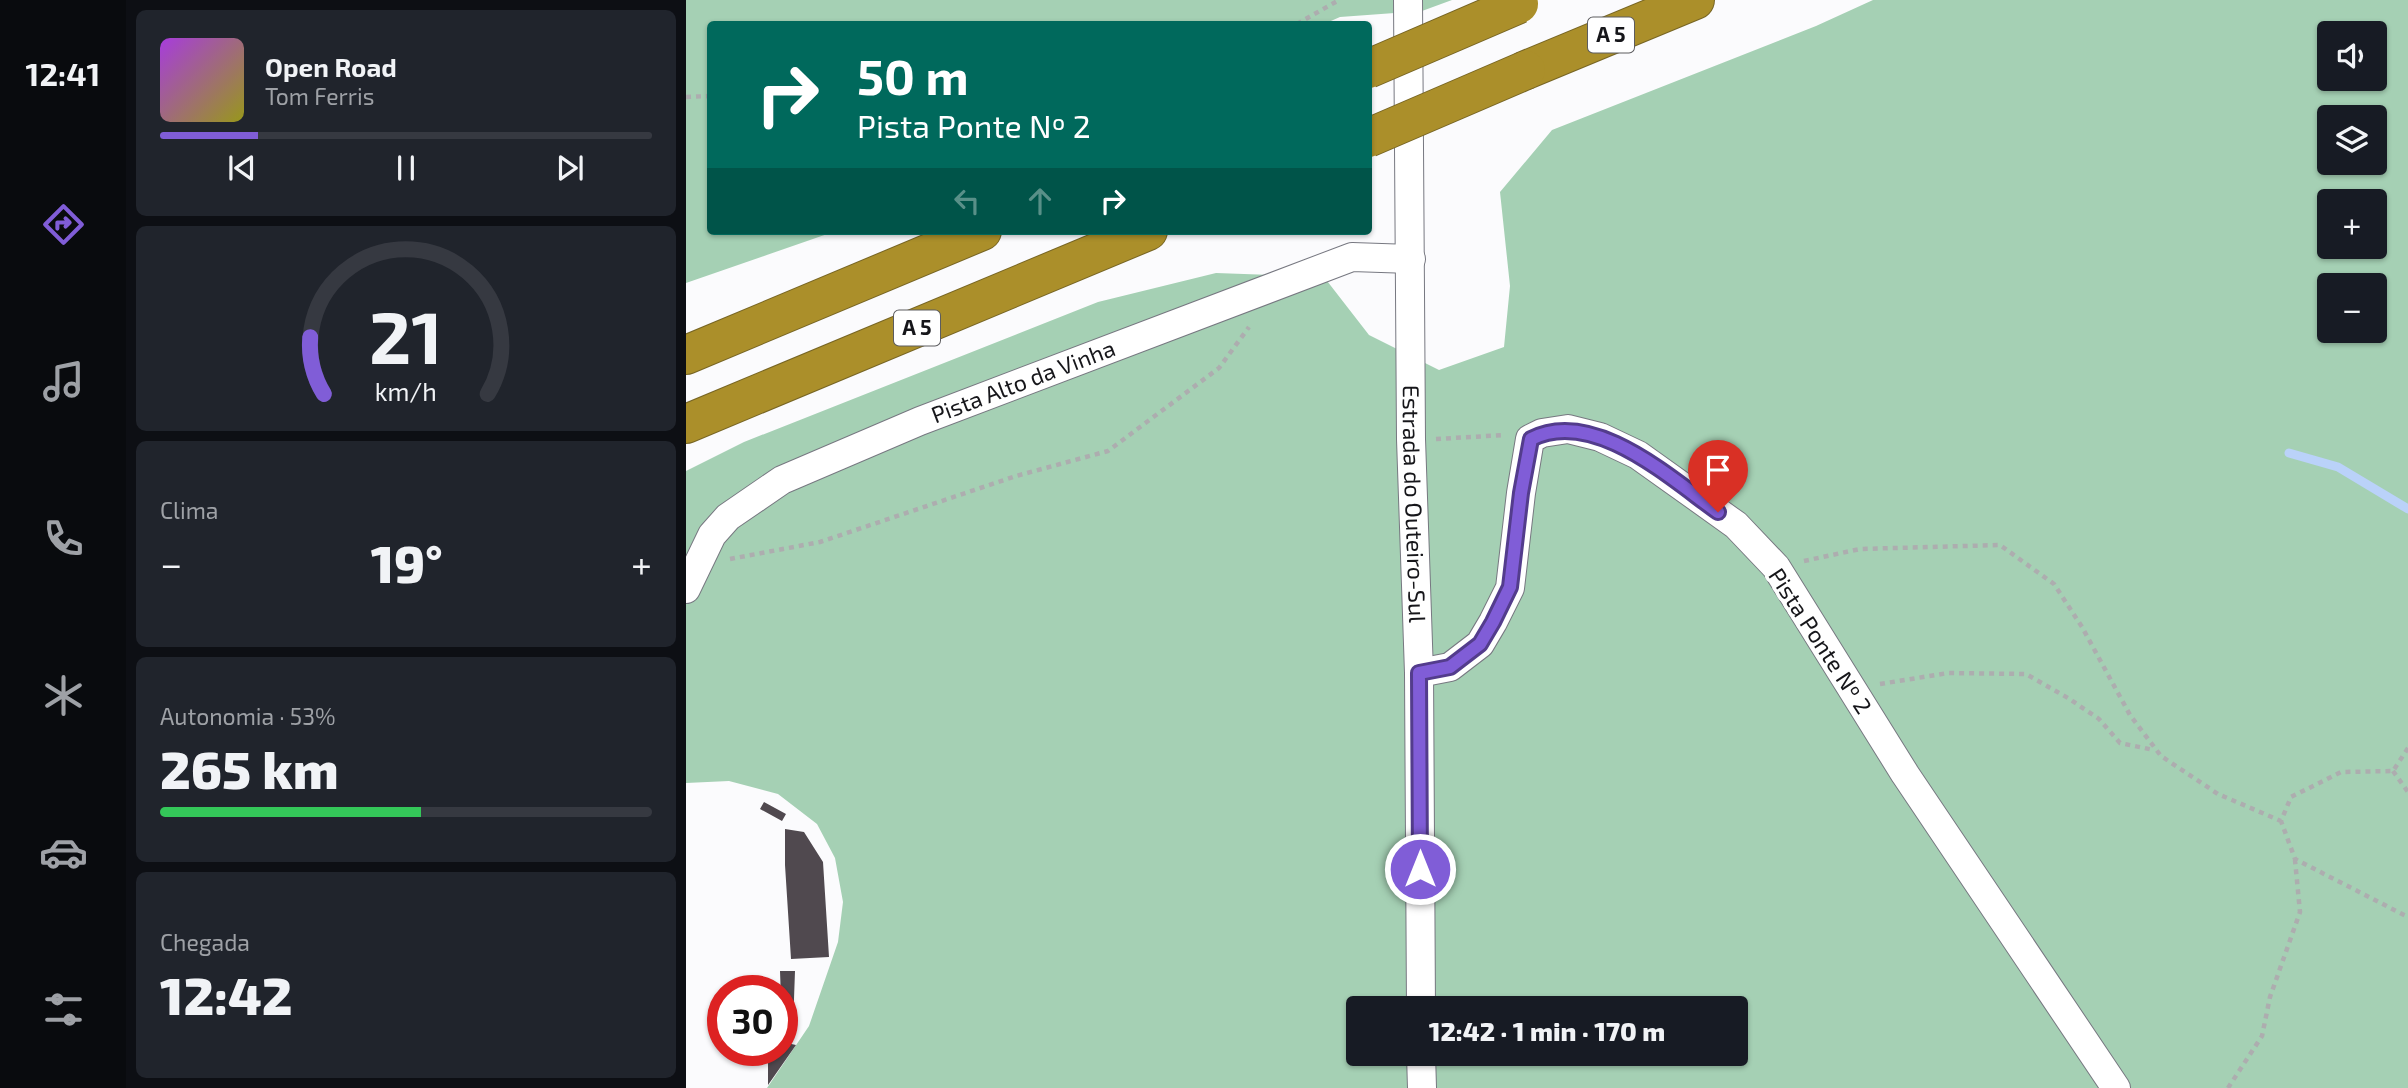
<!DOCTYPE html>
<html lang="pt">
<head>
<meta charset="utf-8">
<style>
  :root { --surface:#171b24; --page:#20242c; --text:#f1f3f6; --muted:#9ea1a6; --line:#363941; --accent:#805dd7 }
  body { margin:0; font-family:"Exo 2",sans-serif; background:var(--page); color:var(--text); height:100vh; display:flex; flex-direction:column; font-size:26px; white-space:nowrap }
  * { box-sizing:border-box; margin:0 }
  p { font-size:23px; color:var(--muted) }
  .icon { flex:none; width:38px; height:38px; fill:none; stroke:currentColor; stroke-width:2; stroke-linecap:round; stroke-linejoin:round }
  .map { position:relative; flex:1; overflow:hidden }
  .details { display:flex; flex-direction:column; gap:10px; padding:10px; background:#0d0f14; width:560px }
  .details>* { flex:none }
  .guide { position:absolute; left:21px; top:21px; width:665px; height:214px; border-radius:7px; box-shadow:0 2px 5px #0004; background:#00695c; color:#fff; overflow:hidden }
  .fabs { position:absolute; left:1631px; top:21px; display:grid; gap:14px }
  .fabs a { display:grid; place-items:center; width:70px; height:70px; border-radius:7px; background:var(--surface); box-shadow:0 2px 5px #0004; font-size:35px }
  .speed { position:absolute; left:21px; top:975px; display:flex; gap:14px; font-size:35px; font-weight:700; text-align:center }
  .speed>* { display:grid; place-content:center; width:91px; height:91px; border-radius:50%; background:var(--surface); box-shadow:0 2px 5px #0004; line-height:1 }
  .speed .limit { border:10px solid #d22; background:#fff; color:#111 }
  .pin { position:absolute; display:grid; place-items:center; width:60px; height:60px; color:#fff; margin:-72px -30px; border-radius:50% 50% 50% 0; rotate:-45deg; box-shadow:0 0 7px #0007 }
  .pin .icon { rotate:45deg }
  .me { position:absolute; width:77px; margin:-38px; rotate:0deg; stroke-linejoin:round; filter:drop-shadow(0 0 5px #0008) }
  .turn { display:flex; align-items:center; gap:24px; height:147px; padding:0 35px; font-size:32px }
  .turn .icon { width:91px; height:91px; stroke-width:2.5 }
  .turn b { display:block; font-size:49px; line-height:60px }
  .lanes { display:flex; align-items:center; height:66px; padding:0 35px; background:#0003; justify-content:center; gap:35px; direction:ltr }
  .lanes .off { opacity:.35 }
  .big { font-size:52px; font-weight:800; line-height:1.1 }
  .details .widget { flex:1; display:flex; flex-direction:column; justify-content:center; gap:10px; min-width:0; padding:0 24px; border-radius:10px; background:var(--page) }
  .details .dial { align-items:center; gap:0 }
  .dial svg { height:182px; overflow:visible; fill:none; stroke:var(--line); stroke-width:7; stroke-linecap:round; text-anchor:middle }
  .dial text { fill:var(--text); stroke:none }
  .song { display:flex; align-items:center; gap:21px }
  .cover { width:84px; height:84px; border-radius:10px; background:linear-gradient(135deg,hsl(280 70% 55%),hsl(60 70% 35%)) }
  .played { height:7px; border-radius:4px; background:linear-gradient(90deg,var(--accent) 20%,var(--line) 20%) }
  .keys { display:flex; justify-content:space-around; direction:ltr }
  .heat { display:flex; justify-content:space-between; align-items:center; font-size:38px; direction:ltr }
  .charge { height:10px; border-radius:5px; background:linear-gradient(90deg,#34c759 53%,var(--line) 0) }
  .trip { position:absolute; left:660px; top:996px; width:402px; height:70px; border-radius:7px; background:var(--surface); box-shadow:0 2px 5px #0004; font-weight:800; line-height:70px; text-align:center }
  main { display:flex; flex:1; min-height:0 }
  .tab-bar { display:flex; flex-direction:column; width:126px; justify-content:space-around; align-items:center; background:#090b0e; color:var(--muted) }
  .tab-bar .icon { width:49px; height:49px }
  .tab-bar .current { color:var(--accent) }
  .tab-bar b { font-size:32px; color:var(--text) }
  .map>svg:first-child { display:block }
  .forest { fill:#a5d0b4; fill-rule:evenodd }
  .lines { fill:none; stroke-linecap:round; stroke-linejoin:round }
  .stream { stroke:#bad2f9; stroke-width:9 }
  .building { fill:#50494f }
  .minor-casing { stroke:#777881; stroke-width:30 }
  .highway-casing { stroke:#776524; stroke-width:40 }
  .path { stroke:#adadaf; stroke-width:4.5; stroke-dasharray:5 5; stroke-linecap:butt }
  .minor { stroke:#fff; stroke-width:28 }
  .highway { stroke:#ab8f2a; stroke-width:38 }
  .highway-bridge-casing { stroke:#776524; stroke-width:40; stroke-linecap:butt }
  .highway-bridge { stroke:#ab8f2a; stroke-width:38 }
  .route-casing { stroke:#533c8c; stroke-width:18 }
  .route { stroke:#805dd7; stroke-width:12 }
  .labels { text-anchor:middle; stroke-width:7; stroke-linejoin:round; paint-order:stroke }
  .shield { fill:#fff; stroke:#5c5c5f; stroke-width:2 }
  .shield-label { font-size:21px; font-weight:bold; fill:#16161a }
  .street-label { font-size:23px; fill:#16161a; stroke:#fff }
</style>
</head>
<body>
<main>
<nav class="tab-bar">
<b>12:41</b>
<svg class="icon current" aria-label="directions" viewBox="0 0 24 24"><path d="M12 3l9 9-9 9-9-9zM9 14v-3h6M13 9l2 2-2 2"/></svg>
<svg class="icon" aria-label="music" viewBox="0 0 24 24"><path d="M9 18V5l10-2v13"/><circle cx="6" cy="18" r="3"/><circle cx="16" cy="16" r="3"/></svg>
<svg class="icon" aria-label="phone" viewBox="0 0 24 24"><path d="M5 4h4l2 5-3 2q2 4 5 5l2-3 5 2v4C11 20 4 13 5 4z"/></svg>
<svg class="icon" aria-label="climate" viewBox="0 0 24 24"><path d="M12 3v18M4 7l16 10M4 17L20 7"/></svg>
<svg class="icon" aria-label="car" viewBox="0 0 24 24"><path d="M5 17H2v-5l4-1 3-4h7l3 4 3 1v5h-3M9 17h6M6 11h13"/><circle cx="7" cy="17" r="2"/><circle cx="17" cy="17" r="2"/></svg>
<svg class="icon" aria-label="filters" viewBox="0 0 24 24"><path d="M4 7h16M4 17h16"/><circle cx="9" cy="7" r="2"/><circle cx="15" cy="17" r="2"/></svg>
</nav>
<section class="details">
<div class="widget">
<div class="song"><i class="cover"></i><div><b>Open Road</b><p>Tom Ferris</p></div></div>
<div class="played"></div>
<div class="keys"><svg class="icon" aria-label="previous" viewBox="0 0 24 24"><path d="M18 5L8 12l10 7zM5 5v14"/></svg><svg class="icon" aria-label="pause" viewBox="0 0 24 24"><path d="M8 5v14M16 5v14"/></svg><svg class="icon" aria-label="next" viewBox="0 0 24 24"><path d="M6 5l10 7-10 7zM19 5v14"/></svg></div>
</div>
<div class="widget dial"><svg viewBox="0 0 100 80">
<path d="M14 69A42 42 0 1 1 86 69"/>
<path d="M14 69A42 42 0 0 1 8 44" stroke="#805dd7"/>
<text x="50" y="56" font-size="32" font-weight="700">21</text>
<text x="50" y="72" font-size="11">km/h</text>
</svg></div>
<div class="widget"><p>Clima</p>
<div class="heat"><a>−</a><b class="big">19°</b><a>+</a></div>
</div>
<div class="widget"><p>Autonomia · 53%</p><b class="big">265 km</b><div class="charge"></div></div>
<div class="widget"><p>Chegada</p><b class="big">12:42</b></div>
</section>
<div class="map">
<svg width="1722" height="1088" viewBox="0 0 1722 1088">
  <rect width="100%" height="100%" fill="#fbfbfd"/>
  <path class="forest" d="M0,0H766L736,11L654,17L638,24H24V231H150L0,283Z
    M1187,0H1722V1088H81L123,1026L152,942L157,902L149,858L131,824L92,794L43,781L0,783V471L58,442L412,302L530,273L638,277L683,335L753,370L818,347L824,286L814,192L866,130L1130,26ZM1643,33H1689V79H1643ZM1643,117H1689V163H1643ZM1643,201H1689V247H1643ZM1643,285H1689V331H1643ZM672,1008H1050V1054H672Z"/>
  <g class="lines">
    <path class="stream" d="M1603,453L1652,467L1722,509"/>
  </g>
  <path class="building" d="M78,802L100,814L96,821L74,809Z
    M99,829L118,832L137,862L143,957L105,959L99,865Z
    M94,971H109L107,1027H96Z
    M96,1042L110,1045L82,1085V1050H96Z"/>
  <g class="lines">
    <defs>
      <g id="minor">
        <path id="s1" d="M722,0L725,439L733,673L735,1008"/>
        <path id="s2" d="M0,589L26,535L42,517L96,480L234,421L666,257L725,259"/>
        <path d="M733,673L764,667L794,644L807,622L824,588L835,493L844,439L856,433L882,429L914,437L952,455L1050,525L1090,567L1219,774L1430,1088"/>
        <path d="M735,1054L736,1088"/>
      </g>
      <path id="highway" d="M840,70L1009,0
        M0,355L296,231
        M0,424L462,231"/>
    </defs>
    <use href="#minor" class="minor-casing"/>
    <use href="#highway" class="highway-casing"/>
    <path class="path" d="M611,24L653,0
      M0,97L24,96
      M750,439L819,435
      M44,559L134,542L330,476L422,451L533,368L563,327
      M1118,561L1174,549L1314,545L1368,584L1396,627L1444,715L1475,756L1532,794L1595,821
      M1194,684L1262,673L1340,674L1382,698L1413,719L1434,743L1468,750
      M1722,748L1707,771L1655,772L1605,797L1595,821L1609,859L1722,917
      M1707,771L1722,792
      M1542,1088L1576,1036L1584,997L1614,912L1609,860"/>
    <use href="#minor" class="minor"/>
    <use href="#highway" class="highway"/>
    <defs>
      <path id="highway-bridge" d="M682,69L833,4
        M682,138L840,70"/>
    </defs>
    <use href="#highway-bridge" class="highway-bridge-casing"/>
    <use href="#highway-bridge" class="highway-bridge"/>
  </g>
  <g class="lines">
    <defs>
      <path id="route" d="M734,869L733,673L764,667L794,644L807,622L824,587L835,493L845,439C907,407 984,478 1032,512"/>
    </defs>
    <use href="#route" class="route-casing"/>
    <use href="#route" class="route"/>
  </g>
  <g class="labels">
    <g class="shield">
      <rect x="902" y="17.5" width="46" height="35" rx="5"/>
      <rect x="208" y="310.5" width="46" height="35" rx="5"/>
    </g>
    <g class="shield-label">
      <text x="925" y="42">A 5</text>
      <text x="231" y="335">A 5</text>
    </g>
    <g class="street-label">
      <text dy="8" stroke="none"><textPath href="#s2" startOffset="410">Pista Alto da Vinha</textPath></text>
      <text dy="8" stroke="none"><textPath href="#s1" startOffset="504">Estrada do Outeiro-Sul</textPath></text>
      <text transform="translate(1134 641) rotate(57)" y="8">Pista Ponte Nº 2</text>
    </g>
  </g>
</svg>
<div class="fabs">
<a><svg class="icon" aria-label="sound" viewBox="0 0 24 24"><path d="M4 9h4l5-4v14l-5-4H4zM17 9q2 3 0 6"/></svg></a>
<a><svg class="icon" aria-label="layers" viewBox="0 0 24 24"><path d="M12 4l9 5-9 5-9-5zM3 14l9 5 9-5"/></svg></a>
<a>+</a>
<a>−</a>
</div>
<div class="speed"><div class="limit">30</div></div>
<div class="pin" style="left:1032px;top:512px;background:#d93025"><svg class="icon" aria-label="arrive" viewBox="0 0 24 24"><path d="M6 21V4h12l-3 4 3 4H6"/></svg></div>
<svg class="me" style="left:734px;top:869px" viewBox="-20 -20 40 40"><circle r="17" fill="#805dd7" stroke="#fff" stroke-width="3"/><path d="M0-11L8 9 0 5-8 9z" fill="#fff"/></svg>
<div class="trip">12:42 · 1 min · 170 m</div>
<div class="guide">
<div class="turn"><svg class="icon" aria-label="right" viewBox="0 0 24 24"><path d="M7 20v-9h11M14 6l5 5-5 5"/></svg><div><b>50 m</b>Pista Ponte Nº 2</div></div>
<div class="lanes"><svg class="icon off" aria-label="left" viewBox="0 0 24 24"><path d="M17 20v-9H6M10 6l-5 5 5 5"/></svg><svg class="icon off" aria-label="ahead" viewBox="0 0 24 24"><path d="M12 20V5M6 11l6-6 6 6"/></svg><svg class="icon" aria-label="right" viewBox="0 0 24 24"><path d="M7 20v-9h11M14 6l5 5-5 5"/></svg></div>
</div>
</div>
</main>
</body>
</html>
